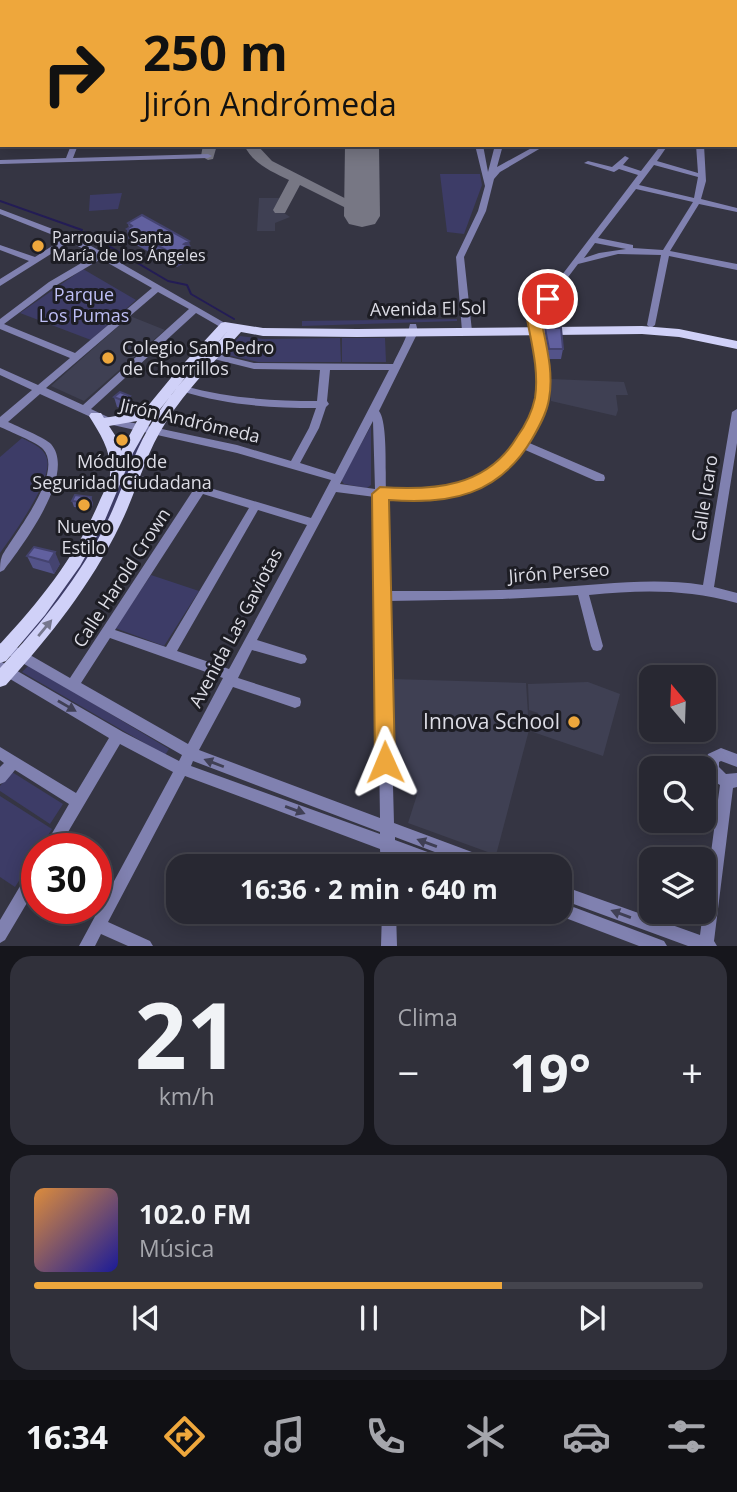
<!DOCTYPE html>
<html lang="es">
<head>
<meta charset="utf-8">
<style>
  :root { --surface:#282832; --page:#30303a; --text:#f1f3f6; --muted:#a5a6ac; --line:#44444d; --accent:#eea73c }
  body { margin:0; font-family:"Open Sans",sans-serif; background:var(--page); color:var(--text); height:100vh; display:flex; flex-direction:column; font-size:26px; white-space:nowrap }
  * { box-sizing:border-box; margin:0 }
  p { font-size:23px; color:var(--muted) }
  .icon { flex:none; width:38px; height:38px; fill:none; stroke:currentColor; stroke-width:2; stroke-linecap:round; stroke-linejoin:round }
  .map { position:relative; height:946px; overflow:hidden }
  .drawer { display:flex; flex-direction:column; gap:10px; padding:10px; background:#16161c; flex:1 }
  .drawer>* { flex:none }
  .banner { position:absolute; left:0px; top:0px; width:738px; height:147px; box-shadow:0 4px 18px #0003,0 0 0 2px var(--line); background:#eea73c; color:#111; overflow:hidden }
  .needle { width:46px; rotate:341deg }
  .controls { position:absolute; left:639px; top:665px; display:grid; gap:14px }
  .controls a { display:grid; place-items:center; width:77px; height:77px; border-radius:14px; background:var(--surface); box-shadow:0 4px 18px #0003,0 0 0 2px var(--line); font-size:35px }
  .speed { position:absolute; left:21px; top:833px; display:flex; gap:14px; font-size:35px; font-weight:700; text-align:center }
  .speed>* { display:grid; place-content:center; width:91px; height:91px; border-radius:50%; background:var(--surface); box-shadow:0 4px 18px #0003,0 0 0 2px var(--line); line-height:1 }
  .speed .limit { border:10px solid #d22; background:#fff; color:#111 }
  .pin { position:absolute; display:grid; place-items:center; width:60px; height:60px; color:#fff; margin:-30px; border:4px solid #fff; border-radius:50%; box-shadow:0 2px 7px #0007 }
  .me { position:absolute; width:77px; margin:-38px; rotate:359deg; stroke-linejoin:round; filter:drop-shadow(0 0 5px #0008) }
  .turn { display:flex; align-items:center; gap:24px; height:147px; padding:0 28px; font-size:32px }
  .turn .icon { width:91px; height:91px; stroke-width:2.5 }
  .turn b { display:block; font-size:49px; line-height:60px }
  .big { font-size:52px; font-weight:700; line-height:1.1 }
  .drawer .tile { flex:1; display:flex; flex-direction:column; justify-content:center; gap:10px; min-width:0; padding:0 24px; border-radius:21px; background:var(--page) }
  .drawer .dial { align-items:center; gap:0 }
  .dial b { font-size:91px; line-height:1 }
  .song { display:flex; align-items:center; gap:21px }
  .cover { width:84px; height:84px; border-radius:10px; background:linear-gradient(135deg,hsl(30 70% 55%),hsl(240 70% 35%)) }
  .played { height:7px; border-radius:4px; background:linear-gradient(90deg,var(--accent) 70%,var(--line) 70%) }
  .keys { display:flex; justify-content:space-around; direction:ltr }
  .heat { display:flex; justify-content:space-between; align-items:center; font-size:38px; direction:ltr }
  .drawer .tiles { flex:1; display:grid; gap:10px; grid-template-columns:1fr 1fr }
  .tile:last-child { grid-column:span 2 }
  .trip { position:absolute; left:166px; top:854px; width:406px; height:70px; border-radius:21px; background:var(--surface); box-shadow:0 4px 18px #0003,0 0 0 2px var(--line); font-weight:700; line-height:70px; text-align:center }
  .tab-bar { display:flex; height:112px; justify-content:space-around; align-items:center; background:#101014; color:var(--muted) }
  .tab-bar .icon { width:49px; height:49px }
  .tab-bar .selected { color:var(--accent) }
  .tab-bar b { font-size:32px; color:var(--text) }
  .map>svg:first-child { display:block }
  .built { fill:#3f4053 }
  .green { fill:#3d3c67 }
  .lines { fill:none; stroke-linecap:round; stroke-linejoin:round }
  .stream { stroke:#231c55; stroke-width:2 }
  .taxiway { fill:#777784; fill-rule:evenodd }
  .runway { fill:#777784; fill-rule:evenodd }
  .minor { fill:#8081b0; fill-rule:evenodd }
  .major { fill:#d0d1f8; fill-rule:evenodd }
  .wall { fill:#535389 }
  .shaded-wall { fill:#44436f }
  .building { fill:#61609f; stroke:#44436f; stroke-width:2 }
  .oneway { fill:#76778e }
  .oneway2 { fill:#404055 }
  .route { fill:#eea73c; stroke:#9b6d27; stroke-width:2 }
  .poi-dot { fill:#eea73c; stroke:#1d1d24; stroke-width:2.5 }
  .labels { text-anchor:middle; stroke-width:6; stroke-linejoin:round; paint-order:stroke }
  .far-poi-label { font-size:16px; fill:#dddde6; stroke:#1d1d24; text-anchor:start }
  .park-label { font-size:18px; fill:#bebff6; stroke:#1d1d24 }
  .street-label { font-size:18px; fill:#dddde6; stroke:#1d1d24 }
  .poi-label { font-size:18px; fill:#dddde6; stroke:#1d1d24 }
  .near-poi-label { font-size:21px; fill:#dddde6; stroke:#1d1d24; text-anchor:end }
</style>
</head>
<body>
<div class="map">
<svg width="737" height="946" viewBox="0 0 737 946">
  <rect width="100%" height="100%" fill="#353543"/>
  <path class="built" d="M259,198H279L278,209L290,217L275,223V231H257Z
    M130,316L165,330L84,401L51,386Z
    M550,379L624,382L628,395H616L618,410L616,416L551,401Z
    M392,679L526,683L529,730L496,855L408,823L417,795L393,786Z
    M588,682L620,694L603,756L533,732L538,713L529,710L528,684Z"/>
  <path class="green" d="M440,174H480L482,185L464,234L447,232Z
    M122,193L118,209L89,211L90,195Z
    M83,269L136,300L91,340L20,313Z
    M457,319V321L302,326V321Z
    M240,336L263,339L340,338L341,362H258L223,354Z
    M342,338H385L386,362H342Z
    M371,426V485L367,488L344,484L341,480Z
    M22,438C31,443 44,447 47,459C53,480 13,535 0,553V457Z
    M137,438L146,439L91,557L27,644L19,639L55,595Z
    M151,575L199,591L164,646L115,628Z
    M29,665L169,749L165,755L22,672Z
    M12,772L63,804L50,824L0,791V786Z
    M0,796L52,829L15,887L0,877Z"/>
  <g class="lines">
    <path class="stream" d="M0,201L82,230
      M85,232L168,281L187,285L191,294L234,319"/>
    <path class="taxiway" d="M266,0H276V2H266Z
      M0,92H2V100H0Z
      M203,145H217L213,159L208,160L201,156Z
      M244,145H257L272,161L368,210L366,213H356L300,185L285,213H275L273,210L289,180C271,171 253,164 244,145Z"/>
    <path class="runway" d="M345,0H371V2H345Z
      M345,145H379L380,216L375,224L362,227L349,224L344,216Z"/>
    <path class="minor" d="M448,0H454V2H448Z
      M526,0H532V2H526Z
      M609,0L627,2H612Z
      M640,0H646V2H640Z
      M691,0H697V2H691Z
      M723,0H729V2H723Z
      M71,145H78L73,158L208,154L212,156L208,158L0,164V160L66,158Z
      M475,145H483L488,172L495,145H503L497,167L537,145H546L500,172L494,179L486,211L464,257L472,331L467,334L462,331L456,257L478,211L485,186Z
      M661,145H668L657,161L698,173L696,145H704L706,181L701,199L737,208V212L699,204L670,251L737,264V270L669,256L655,325L651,328L647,325L661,255L618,254L578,264L538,317C544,372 562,389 527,442L604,475L605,478L604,481H596L523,449C518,454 514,461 509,466C477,499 429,500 386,498L388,591C442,591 495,591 548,588C600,585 651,577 703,585L732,412L737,409V443L714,587L737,593V603C684,589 643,590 589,595L603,646L601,650L597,651L593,650L591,646L578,595L502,599L388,601L394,823L496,861L498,866H472L395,837V840L452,861L454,866H428L395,854V866H381L380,849L185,776L108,922L150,941L153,946H128L101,934L95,946H79L173,772L120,744L58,849H43L69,804L15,770L5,782L0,784V767L4,763L0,760V747L76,793L109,738L0,673V661L123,732L179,761L182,755L5,653H0V643L11,644L70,678L192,492L132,483L128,482L127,479L128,476L132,475L200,485L311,518L331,480L237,453L104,423L40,394L8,422C17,426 45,438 51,444C77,474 22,546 4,570L0,572C0,566 0,561 2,556C13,535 65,473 43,449C38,443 9,431 0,427V417L32,390L0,375V368L38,385L70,358L0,329V319L49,282L95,255L70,242L0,286V279L29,261L0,250V245L35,257L63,239L0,214V209L79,239L230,326L228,328H222L196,313L91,409L110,418L237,445L291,461L309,428L316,408C269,408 226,405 181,391L179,389L181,387L184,386C228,398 271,401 317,401L320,370L254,369L210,358L208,356L213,353L254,363L393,364C399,351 407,338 410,324H416L418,332L379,411C388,423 385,473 386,490C442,493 477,491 515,444C528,428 538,407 539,386C540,363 531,340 530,317L638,175L619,169L614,172L584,163L588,161L612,167L625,156L629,158L623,165L641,171ZM654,165L698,177L694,198L639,185ZM636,189L693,202L663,250L633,248V245L598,238ZM595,243L626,249L599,253L584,258ZM101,259L152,288L75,353L4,324L55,286ZM158,292L189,309L83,405L46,388ZM330,370H389L335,474L300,463L319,428L326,407L329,404L327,401ZM373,421L375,489L340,484ZM336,492L375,497L380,818L199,750L233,687L295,708L300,706L301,702L300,698L238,678L252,650L301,664L305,663L307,659L305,655L257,640ZM203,494L249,508L166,647L115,630ZM258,510L307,525L229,669L177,651ZM110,638L223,678L188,744L81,683ZM193,761L380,832V834L191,766Z
      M725,145H737V149L725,147Z
      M721,748L737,754V767L721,761L719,762V767L726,774L737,773V787L733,788L714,941L717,946H688L560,899V885L700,935L720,785C707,778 703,767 708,754Z
      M37,864V886L5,940L0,943V920L32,866Z
      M560,902L664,941L667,946H639L555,914L554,912H560Z
      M382,912H396L397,946H381Z"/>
    <path class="major" d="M225,322L263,328L357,329L642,326L679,329L737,341V349L679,337L642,334L357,337L263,336L241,332C215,361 187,389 166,422C145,454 137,491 120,525C91,585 50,636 6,685L0,687V668C41,624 80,577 107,522C124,487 134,449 156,416C177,384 204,358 229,330L184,379L153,418L133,453L102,527L80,566L45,615L6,661L0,663V644C40,601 77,555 100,500C103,493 109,483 110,475C112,452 101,435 89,416L91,413H101L104,418L128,414L147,407L175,373L221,323ZM137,421L121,451L120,443L109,426Z"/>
  </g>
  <path class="wall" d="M128,223L189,241L191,259L177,267L129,241L127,229L129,228Z
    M545,328L563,349L561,359H548L544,338Z
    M120,392L132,406L127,411L117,407L114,397Z
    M91,497L93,504L91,509L74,507L72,501Z
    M27,556L60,564L54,574L33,568Z"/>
  <path class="shaded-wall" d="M189,241L191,259L177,267L175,255L184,244Z
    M130,396L132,406L127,411L124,401Z
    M91,497L93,504L91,509L89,503Z
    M55,552L60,564L54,574L49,562Z"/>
  <path class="building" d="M142,215L189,241L184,244L189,246L175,255L127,229L132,226L128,223Z
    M545,328H561L563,349H549Z
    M120,392L130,396L124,401L114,397Z
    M75,495L91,497L89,503L72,501Z
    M34,547L55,552L49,562L27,556Z"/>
  <defs><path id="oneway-solid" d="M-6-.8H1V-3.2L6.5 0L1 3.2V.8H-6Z" transform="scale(1.75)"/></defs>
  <use class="oneway" href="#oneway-solid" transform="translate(45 628) rotate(-50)"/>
  <g class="oneway2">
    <use href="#oneway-solid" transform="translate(67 706) rotate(30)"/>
    <use href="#oneway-solid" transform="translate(214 763) rotate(-159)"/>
    <use href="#oneway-solid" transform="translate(295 810) rotate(20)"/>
    <use href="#oneway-solid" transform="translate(427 843) rotate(-160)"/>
    <use href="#oneway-solid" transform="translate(621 914) rotate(-160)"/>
  </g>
  <path class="route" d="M548,295L555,299L541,319C546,345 554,372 549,399C547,413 539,427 532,439C499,495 450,505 389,500L395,762L392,769L385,772L378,769L375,762L372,494L380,487C434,491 487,487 517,437C525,426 532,412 535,398C539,372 532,345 527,319L543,296Z"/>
  <g class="poi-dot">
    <circle cx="38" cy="246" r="7"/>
    <circle cx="108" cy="358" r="7"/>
    <circle cx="122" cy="440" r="7"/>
    <circle cx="84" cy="505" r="7"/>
    <circle cx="574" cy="722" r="7"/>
  </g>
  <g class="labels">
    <g class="far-poi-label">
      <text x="52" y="243">Parroquia Santa<tspan x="52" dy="18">María de los Ángeles</tspan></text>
    </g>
    <g class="park-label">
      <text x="84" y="301">Parque<tspan x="84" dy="21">Los Pumas</tspan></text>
    </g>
    <g class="street-label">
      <text transform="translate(428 309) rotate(-1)" y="6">Avenida El Sol</text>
      <text transform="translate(190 421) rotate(13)" y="6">Jirón Andrómeda</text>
      <text transform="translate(705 498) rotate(-81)" y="6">Calle Icaro</text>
      <text transform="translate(559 573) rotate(-4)" y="6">Jirón Perseo</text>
      <text transform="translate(122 578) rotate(-57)" y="6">Calle Harold Crown</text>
      <text transform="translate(236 628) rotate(-62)" y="6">Avenida Las Gaviotas</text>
    </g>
    <g class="poi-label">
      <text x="122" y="354" text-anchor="start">Colegio San Pedro<tspan x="122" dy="21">de Chorrillos</tspan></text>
      <text x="122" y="468">Módulo de<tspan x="122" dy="21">Seguridad Ciudadana</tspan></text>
      <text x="84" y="533">Nuevo<tspan x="84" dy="21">Estilo</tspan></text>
    </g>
    <g class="near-poi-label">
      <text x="560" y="729">Innova School</text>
    </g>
  </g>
</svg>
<div class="controls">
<a><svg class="needle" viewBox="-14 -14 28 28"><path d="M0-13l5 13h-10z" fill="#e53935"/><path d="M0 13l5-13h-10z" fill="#a5a6ac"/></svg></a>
<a><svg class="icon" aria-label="search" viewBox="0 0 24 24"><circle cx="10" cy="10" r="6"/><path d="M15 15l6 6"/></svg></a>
<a><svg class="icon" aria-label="layers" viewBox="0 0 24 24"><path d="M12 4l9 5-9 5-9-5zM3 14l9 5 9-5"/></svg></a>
</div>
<div class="speed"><div class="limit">30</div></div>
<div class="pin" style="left:548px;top:299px;background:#d93025"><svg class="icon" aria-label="arrive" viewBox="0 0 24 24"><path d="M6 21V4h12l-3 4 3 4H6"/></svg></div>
<svg class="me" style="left:385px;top:762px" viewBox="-20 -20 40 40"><path d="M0-17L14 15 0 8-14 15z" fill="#eea73c" stroke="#fff" stroke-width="4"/></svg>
<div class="trip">16:36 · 2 min · 640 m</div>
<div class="banner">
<div class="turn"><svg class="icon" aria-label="right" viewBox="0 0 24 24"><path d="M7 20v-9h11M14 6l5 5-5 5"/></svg><div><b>250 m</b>Jirón Andrómeda</div></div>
</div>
</div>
<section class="drawer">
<div class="tiles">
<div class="tile dial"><b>21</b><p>km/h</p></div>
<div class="tile"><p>Clima</p>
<div class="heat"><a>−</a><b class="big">19°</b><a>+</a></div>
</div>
<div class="tile">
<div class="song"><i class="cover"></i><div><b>102.0 FM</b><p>Música</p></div></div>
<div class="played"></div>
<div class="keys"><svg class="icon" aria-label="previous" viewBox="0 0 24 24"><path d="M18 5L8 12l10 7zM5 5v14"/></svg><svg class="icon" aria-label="pause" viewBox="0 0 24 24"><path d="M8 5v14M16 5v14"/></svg><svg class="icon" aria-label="next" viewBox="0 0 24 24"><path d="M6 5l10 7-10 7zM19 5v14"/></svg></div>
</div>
</div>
</section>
<nav class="tab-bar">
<b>16:34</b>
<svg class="icon selected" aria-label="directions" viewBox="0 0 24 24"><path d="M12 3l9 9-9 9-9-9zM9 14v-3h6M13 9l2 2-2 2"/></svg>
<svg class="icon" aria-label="music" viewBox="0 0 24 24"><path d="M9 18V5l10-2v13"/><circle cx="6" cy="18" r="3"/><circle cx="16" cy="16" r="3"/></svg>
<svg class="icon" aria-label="phone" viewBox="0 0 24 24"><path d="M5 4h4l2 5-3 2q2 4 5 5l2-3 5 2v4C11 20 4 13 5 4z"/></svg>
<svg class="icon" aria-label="climate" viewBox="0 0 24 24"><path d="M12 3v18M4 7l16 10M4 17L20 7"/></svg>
<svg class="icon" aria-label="car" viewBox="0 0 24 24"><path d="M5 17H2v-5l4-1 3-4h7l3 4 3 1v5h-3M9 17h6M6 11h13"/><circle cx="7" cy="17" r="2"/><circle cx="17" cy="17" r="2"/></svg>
<svg class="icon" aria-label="filters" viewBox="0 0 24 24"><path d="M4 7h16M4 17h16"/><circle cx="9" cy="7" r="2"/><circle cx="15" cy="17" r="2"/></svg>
</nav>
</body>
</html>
